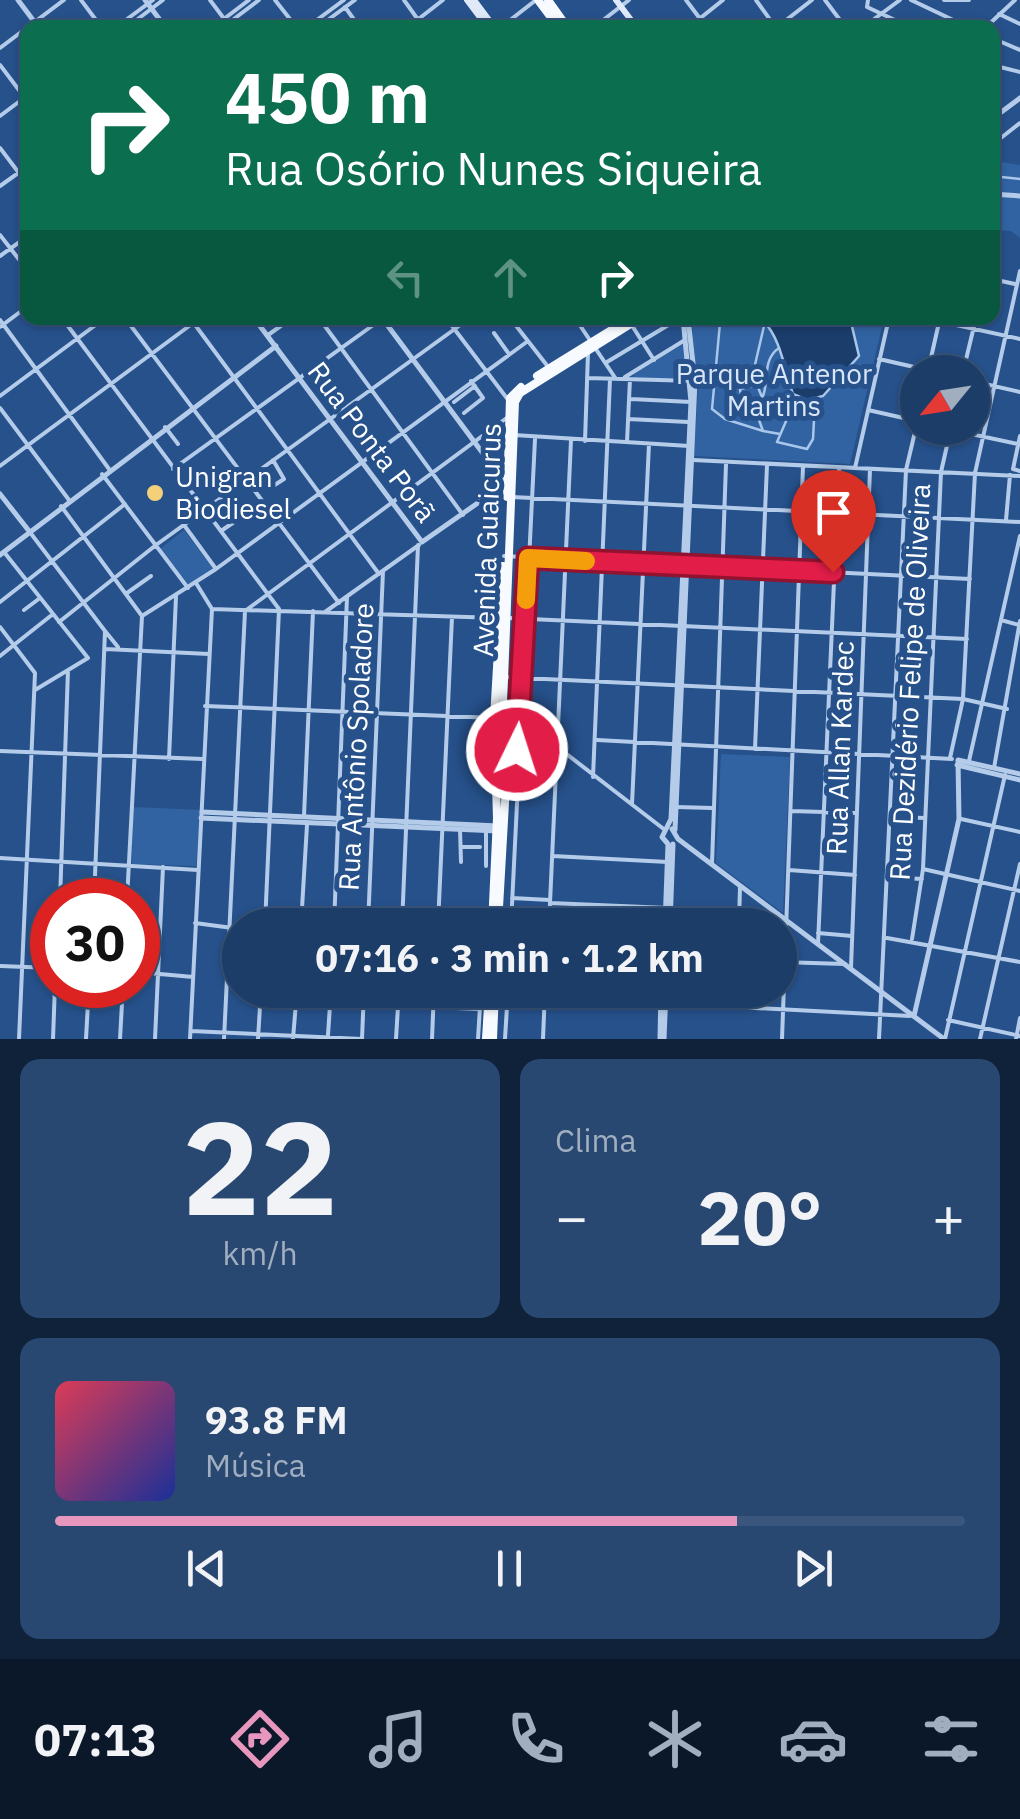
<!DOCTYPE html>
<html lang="pt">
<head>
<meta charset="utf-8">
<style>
  :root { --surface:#1c3d68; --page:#294871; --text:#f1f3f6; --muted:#a0aec0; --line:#3a567c; --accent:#e797bd }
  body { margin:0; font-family:"IBM Plex Sans",sans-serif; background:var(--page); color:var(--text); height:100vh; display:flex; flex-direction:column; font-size:38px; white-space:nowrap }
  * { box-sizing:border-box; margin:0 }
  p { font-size:32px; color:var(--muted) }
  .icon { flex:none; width:55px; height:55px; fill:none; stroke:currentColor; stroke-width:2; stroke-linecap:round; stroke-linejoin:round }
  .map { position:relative; height:1039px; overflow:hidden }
  .side { display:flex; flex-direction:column; gap:20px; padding:20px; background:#0f2239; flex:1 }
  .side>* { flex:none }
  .hud { position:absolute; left:20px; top:20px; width:980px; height:305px; border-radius:20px; box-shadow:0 2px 8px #0004,0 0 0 2px var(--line); background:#0b6e4f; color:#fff; overflow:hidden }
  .needle { width:65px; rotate:240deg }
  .tools { position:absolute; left:900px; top:355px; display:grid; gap:20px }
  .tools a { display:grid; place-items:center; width:90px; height:90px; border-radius:50%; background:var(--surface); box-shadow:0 2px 8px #0004,0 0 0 2px var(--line); font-size:50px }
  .speed { position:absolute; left:30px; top:878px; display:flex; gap:20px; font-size:50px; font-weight:700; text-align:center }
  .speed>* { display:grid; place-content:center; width:130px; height:130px; border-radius:50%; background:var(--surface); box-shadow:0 2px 8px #0004,0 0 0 2px var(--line); line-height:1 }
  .speed .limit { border:15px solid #d22; background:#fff; color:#111 }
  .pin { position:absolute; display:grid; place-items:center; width:85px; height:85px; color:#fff; margin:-102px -42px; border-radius:50% 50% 50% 0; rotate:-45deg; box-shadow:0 0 10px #0007 }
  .pin .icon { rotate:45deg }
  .me { position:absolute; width:110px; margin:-55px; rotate:4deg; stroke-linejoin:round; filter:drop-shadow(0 0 8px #0008) }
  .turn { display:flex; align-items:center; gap:35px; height:210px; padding:0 40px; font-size:45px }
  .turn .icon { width:130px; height:130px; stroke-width:2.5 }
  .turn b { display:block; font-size:70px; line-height:85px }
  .lanes { display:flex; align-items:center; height:95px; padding:0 40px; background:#0003; justify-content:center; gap:50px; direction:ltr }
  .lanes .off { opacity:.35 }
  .big { font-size:75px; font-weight:700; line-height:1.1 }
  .side .widget { flex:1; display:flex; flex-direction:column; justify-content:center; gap:15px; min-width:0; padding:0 35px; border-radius:20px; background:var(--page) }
  .side .dial { align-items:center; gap:0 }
  .dial b { font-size:130px; line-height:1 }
  .song { display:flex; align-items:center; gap:30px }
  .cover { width:120px; height:120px; border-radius:15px; background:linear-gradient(135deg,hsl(350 70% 55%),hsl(230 70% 35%)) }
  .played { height:10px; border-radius:5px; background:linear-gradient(90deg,var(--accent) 75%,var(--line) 75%) }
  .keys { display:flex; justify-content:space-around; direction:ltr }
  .heat { display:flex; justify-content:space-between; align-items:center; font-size:55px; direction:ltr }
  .side .tiles { flex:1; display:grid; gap:20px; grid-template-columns:1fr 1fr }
  .widget:last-child { grid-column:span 2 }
  .trip { position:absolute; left:222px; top:908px; width:575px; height:100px; border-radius:50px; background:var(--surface); box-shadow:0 2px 8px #0004,0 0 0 2px var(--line); font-weight:700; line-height:100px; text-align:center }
  .dock { display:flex; height:160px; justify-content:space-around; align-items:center; background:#0b182a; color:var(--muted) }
  .dock .icon { width:70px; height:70px }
  .dock .current { color:var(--accent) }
  .dock b { font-size:45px; color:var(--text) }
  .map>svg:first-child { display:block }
  .green { fill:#3163a2 }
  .water { fill:#1b3d6b; stroke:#a9c7ea; stroke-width:2.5 }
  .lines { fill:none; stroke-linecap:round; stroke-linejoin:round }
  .stream { stroke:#a9c7ea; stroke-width:2.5 }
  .minor { stroke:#b4ccea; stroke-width:4 }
  .tertiary { stroke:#b4ccea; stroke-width:5 }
  .secondary { stroke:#dfe9f8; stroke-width:6 }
  .primary { stroke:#f7fafe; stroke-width:8 }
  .route-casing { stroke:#92132f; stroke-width:25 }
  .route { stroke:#e11d48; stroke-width:18 }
  .slow { stroke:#f59e0b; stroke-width:18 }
  .poi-dot { fill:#f3d079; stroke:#26518b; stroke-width:4 }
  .labels { text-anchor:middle; stroke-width:10; stroke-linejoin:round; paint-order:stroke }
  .park-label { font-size:28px; fill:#d8e6f7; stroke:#26518b }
  .street-label { font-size:28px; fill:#fff; stroke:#26518b }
  .poi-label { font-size:28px; fill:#fff; stroke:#26518b; text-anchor:start }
</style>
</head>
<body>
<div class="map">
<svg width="1020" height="1039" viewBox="0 0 1020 1039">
  <rect width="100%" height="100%" fill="#26518b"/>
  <path class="green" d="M1002,162L1020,165V238L1011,231L995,230L993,234V165Z
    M691,318H884L850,464L694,456L698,387Z
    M685,343L687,378H632L635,373Z
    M184,530L214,570L191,587L160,549Z
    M721,754L790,757L783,913L716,863Z
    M133,807L202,810L196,866L132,864Z"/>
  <path class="water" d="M767,318H850L859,356L823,396L815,398L820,404L814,420L809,411L812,402L793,394C785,371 780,337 764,322Z"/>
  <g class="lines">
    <path class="stream" d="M992,176L1020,179
      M721,321L723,318
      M720,323L712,409L725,419L763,431
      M751,382L764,326
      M797,396L777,442L807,449L813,439L814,420
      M755,407C774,392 758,362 779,348
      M753,408L742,405L740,389L757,385L762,397
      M755,409L763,431L780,434"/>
    <path class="minor" d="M81,0L102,28
      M210,0L231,28
      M275,0L297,28
      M404,0L424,28
      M686,0L707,28
      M756,0L776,28
      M825,0L846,28
      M868,0L867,7L912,28
      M911,0L970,28
      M944,0H969
      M345,7L360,28
      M999,14L1020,24
      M115,28L153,0
      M126,28L163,0
      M212,28L249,0
      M222,28L259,0
      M306,28L344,0
      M317,28L355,0
      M407,28L443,0
      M500,28L536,0
      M593,28L629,0
      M688,28L723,0
      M776,28L812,0
      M862,28L900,0
      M985,28L1015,0
      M992,38L1020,50
      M0,48L64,0
      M0,65L28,102
      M992,65L1020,72
      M0,116L28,95
      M992,145L1020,123
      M0,148L28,185
      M0,186L28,166
      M0,235L28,271
      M992,246L993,245
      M0,256L28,236
      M992,279L1015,284
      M62,318L279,609L265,925
      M125,318L339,603
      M190,318L379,574
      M319,318L463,515
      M446,318L509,401
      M510,318L549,368
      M575,318L616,379
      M924,318L1020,339
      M0,320L109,469
      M631,324L654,360
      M0,327L28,306
      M494,333L509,354
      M268,335L292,318
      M879,359L936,372
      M607,362L680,318
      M928,371L940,318
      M963,372L976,318
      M625,377L685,340
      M587,378L695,381
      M972,381L1020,392
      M0,396L105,318
      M631,399L691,402
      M454,402L475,386
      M0,408L69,500
      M868,410L917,421
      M464,413L483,398L471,381
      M628,419L688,422
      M165,427L178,444
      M943,428L1018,444
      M514,435L689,446
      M1020,436L1013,469L1020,471
      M585,441L588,353
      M627,442L630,379
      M693,460L1020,476
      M0,466L200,318
      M855,468L889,318
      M173,469L383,318
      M261,469L273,486L284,479L273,460
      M102,474L188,588
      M512,497L1020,522
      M61,506L142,616L127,900
      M1006,520L1010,475
      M184,525L216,569
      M29,531L105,631L94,900
      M221,531L240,518
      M4,552L88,658L35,690
      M504,556L970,579
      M196,583L212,609
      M127,593L151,576
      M0,602L125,504
      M212,609L498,618
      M24,610L40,598
      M325,612L419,545
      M142,616L216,569L528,341
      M508,618L967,639
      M1001,620L1019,625
      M59,622L156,545L470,318
      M0,627L35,673L19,1039
      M105,631L118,647
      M105,649L209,654
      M0,656L53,614
      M503,677L963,699L1007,709
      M503,705L665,830
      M205,706L494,718
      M597,740L952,759
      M755,749L767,465
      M0,751L203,759
      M950,758L963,699L975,473L1020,271
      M169,759L176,596
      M969,761L1020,536
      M994,768L1020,621
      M593,777L610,379
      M632,804L649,444
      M676,807L712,808
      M791,811L857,813
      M304,816L313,611
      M891,817L925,818
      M961,819L1020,832
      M460,829L461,862
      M486,831V866
      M462,847H480
      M553,856L668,862
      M0,858L198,870
      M712,864L726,464
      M923,869L1020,891
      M789,870L855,875
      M889,877L922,879
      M512,898L550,900
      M60,900L68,670
      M550,903L739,911
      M195,923L240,929
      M301,925L307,825
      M334,925L347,597
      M368,925L383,571
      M402,925L418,545
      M438,925L452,617
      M511,925L535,439
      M549,925L571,440
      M739,925L740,886
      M818,933L852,936
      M887,938L1020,962
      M912,939L923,869L941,472L951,428
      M818,944L839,468
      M780,962L845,964
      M0,966L52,968
      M851,968L870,469
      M138,972L193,977
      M545,997L910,1016
      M433,1007L479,1009
      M948,1020L1020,1036
      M191,1031L362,1039L364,990
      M328,1035L331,990
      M53,1039L55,985
      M86,1039L89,985
      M120,1039L123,985
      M155,1039L163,867
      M190,1039L212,609
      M224,1039L245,611L508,417
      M258,1039L261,990
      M293,1039L297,990
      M396,1039L399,990
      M432,1039L434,990
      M478,1039L481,990
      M505,1039L508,990
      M543,1039L545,990
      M782,1039L803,466
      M879,1039L906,470L918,419
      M945,1039L1005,775
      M980,1039L1020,864
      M1016,1039L1020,1018"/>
    <path class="tertiary" d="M18,0L39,28
      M145,0L166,28
      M992,119L1020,98
      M992,194L1020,196
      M254,318L422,542L495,491L502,479L382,318
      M0,494L29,531
      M0,555L276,346
      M957,765L1020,780
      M202,812L498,826
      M201,818L498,831
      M672,829L678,839L944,1039
      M675,830L695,381L688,318
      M665,925L668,844L662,837L671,819L691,402L683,318
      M670,925L673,844
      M914,1016L959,819L958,760L1020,774
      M660,1039L661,990
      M664,1039L666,990"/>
    <path class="secondary" d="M467,0L488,28
      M474,0L495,28
      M616,0L637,28"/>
    <path class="primary" d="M538,0L559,28
      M548,0L568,28
      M537,376L631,318
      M507,497L510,398L521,387
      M492,925L497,818L494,718L503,566
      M498,925L507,768L503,704L515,402L520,393L640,318
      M486,1039L489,990
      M493,1039L495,990"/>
  </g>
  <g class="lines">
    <defs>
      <path id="route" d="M517,750L528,558L833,572"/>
    </defs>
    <use href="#route" class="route-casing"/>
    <use href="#route" class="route"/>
    <path class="slow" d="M526,600L528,558L586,561"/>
  </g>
  <circle class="poi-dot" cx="155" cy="493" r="10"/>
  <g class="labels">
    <g class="park-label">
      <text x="774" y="384">Parque Antenor<tspan x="774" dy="32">Martins</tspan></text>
    </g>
    <g class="street-label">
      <text transform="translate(372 442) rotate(53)" y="10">Rua Ponta Porã</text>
      <text transform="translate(487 540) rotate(-88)" y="10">Avenida Guaicurus</text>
      <text transform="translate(910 682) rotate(-87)" y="10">Rua Dezidério Felipe de Oliveira</text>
      <text transform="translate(356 747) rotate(-87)" y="10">Rua Antônio Spoladore</text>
      <text transform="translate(840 748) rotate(-88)" y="10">Rua Allan Kardec</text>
    </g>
    <g class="poi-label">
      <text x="175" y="487">Unigran<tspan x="175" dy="32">Biodiesel</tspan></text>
    </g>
  </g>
</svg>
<div class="tools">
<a><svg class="needle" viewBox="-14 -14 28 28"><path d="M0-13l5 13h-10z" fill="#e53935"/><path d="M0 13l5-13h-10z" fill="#a0aec0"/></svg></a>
</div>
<div class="speed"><div class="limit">30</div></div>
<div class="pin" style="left:833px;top:572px;background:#d93025"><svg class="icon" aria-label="arrive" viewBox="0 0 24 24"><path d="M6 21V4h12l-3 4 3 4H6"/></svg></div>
<svg class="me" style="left:517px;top:750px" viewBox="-20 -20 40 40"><circle r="17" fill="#e11d48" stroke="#fff" stroke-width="3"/><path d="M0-11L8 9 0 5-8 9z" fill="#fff"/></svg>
<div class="trip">07:16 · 3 min · 1.2 km</div>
<div class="hud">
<div class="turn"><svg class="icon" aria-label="right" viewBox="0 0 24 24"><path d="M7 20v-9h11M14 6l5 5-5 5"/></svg><div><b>450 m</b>Rua Osório Nunes Siqueira</div></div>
<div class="lanes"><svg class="icon off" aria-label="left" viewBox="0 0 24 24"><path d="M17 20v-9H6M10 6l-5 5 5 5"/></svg><svg class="icon off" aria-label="ahead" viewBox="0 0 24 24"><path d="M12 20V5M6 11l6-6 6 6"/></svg><svg class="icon" aria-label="right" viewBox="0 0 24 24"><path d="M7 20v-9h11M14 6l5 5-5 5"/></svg></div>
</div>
</div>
<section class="side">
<div class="tiles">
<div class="widget dial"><b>22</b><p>km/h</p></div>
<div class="widget"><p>Clima</p>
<div class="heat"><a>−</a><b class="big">20°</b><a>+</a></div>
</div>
<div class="widget">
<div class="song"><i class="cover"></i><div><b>93.8 FM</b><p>Música</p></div></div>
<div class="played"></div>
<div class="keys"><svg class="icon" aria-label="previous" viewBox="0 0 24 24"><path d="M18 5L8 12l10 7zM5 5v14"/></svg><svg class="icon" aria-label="pause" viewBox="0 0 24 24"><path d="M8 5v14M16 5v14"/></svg><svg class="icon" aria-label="next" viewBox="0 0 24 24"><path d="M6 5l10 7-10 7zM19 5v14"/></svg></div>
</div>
</div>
</section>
<nav class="dock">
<b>07:13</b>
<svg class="icon current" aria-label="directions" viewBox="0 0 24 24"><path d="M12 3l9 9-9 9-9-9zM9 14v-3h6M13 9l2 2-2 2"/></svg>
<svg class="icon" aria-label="music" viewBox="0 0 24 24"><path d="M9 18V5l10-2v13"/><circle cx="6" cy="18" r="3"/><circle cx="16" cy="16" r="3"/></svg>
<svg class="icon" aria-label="phone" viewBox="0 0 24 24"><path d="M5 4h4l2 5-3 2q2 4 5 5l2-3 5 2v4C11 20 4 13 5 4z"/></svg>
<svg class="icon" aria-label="climate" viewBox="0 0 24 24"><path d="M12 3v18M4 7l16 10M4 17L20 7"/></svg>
<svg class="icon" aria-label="car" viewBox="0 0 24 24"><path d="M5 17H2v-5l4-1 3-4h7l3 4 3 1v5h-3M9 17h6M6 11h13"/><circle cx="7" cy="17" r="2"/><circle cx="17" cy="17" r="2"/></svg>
<svg class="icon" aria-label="filters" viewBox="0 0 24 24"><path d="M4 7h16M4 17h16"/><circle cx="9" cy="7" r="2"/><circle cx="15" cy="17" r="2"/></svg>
</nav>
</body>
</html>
